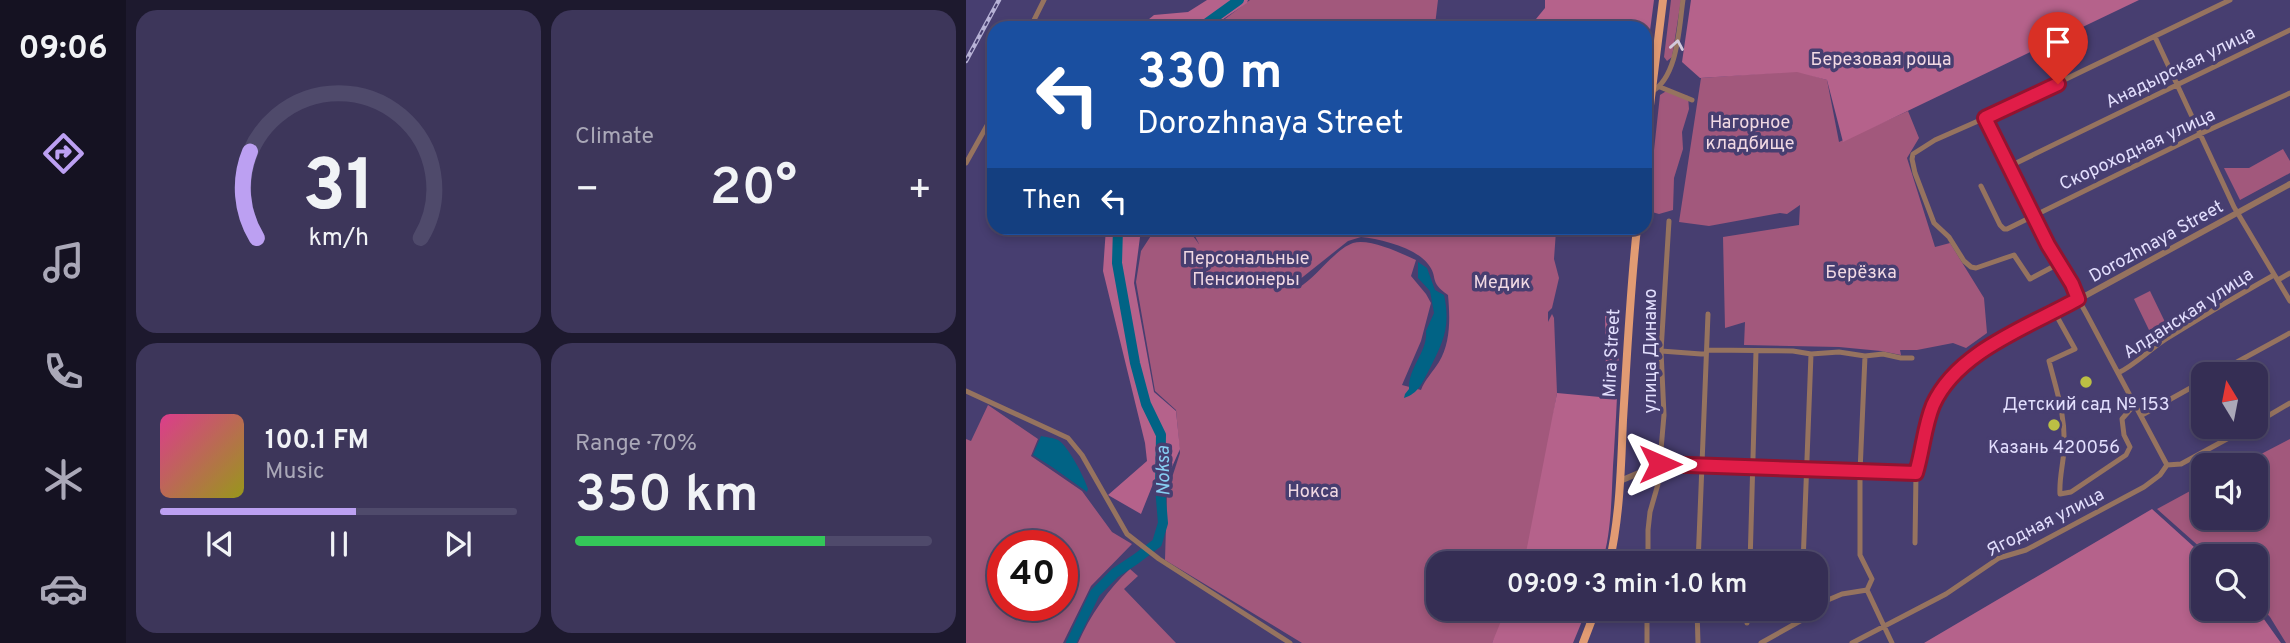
<!DOCTYPE html>
<html lang="en">
<head>
<meta charset="utf-8">
<style>
  :root { --surface:#352e54; --page:#3d365a; --text:#f1f3f6; --muted:#aaa8b8; --line:#4f4a6b; --accent:#bca0f2 }
  body { margin:0; font-family:Overpass,sans-serif; background:var(--page); color:var(--text); height:100vh; display:flex; flex-direction:column; font-size:26px; white-space:nowrap }
  * { box-sizing:border-box; margin:0 }
  p { font-size:23px; color:var(--muted) }
  .icon { flex:none; width:38px; height:38px; fill:none; stroke:currentColor; stroke-width:2; stroke-linecap:round; stroke-linejoin:round }
  .map { position:relative; flex:1; overflow:hidden }
  .drawer { display:flex; flex-direction:column; gap:10px; padding:10px; background:#1d192e; width:840px }
  .drawer>* { flex:none }
  .hud { position:absolute; left:21px; top:21px; width:665px; height:214px; border-radius:21px; box-shadow:0 4px 10px #0003,0 0 0 2px var(--line); background:#1a4fa0; color:#fff; overflow:hidden }
  .needle { width:46px; rotate:350deg }
  .buttons { position:absolute; left:1225px; top:362px; display:grid; gap:14px }
  .buttons a { display:grid; place-items:center; width:77px; height:77px; border-radius:14px; background:var(--surface); box-shadow:0 4px 10px #0003,0 0 0 2px var(--line); font-size:35px }
  .speed { position:absolute; left:21px; top:530px; display:flex; gap:14px; font-size:35px; font-weight:700; text-align:center }
  .speed>* { display:grid; place-content:center; width:91px; height:91px; border-radius:50%; background:var(--surface); box-shadow:0 4px 10px #0003,0 0 0 2px var(--line); line-height:1 }
  .speed .limit { border:10px solid #d22; background:#fff; color:#111 }
  .pin { position:absolute; display:grid; place-items:center; width:60px; height:60px; color:#fff; margin:-72px -30px; border-radius:50% 50% 50% 0; rotate:-45deg; box-shadow:0 0 7px #0007 }
  .pin .icon { rotate:45deg }
  .me { position:absolute; width:77px; margin:-38px; rotate:90deg; stroke-linejoin:round; filter:drop-shadow(0 0 5px #0008) }
  .turn { display:flex; align-items:center; gap:24px; height:147px; padding:0 35px; font-size:32px }
  .turn .icon { width:91px; height:91px; stroke-width:2.5 }
  .turn b { display:block; font-size:49px; line-height:60px }
  .then { display:flex; align-items:center; height:66px; padding:0 35px; background:#0003; gap:14px; font-size:26px }
  .big { font-size:52px; font-weight:600; line-height:1.1 }
  .drawer .card { flex:1; display:flex; flex-direction:column; justify-content:center; gap:10px; min-width:0; padding:0 24px; border-radius:21px; background:var(--page) }
  .drawer .dial { align-items:center; gap:0 }
  .dial svg { height:182px; overflow:visible; fill:none; stroke:var(--line); stroke-width:7; stroke-linecap:round; text-anchor:middle }
  .dial text { fill:var(--text); stroke:none }
  .song { display:flex; align-items:center; gap:21px }
  .cover { width:84px; height:84px; border-radius:10px; background:linear-gradient(135deg,hsl(330 70% 55%),hsl(60 70% 35%)) }
  .played { height:7px; border-radius:4px; background:linear-gradient(90deg,var(--accent) 55%,var(--line) 55%) }
  .keys { display:flex; justify-content:space-around; direction:ltr }
  .heat { display:flex; justify-content:space-between; align-items:center; font-size:38px; direction:ltr }
  .charge { height:10px; border-radius:5px; background:linear-gradient(90deg,#34c759 70%,var(--line) 0) }
  .drawer .tiles { flex:1; display:grid; gap:10px; grid-template-columns:repeat(2,1fr) }
  .trip { position:absolute; left:460px; top:551px; width:402px; height:70px; border-radius:21px; background:var(--surface); box-shadow:0 4px 10px #0003,0 0 0 2px var(--line); font-weight:600; line-height:70px; text-align:center }
  main { display:flex; flex:1; min-height:0 }
  .tab-bar { display:flex; flex-direction:column; width:126px; justify-content:space-around; align-items:center; background:#151222; color:var(--muted) }
  .tab-bar .icon { width:49px; height:49px }
  .tab-bar .active { color:var(--accent) }
  .tab-bar b { font-size:32px; color:var(--text) }
  .map>svg:first-child { display:block }
  .green { fill:#a2587c; fill-rule:evenodd }
  .forest { fill:#b5628b }
  .water { fill:#016385 }
  .lines { fill:none; stroke-linecap:round; stroke-linejoin:round }
  .river { stroke:#016385; stroke-width:10 }
  .minor { stroke:#96735f; stroke-width:5 }
  .tertiary { stroke:#96735f; stroke-width:6 }
  .primary { stroke:#e19b73; stroke-width:8 }
  .rail-casing { stroke:#b7b2d6; stroke-width:4.5 }
  .rail { stroke:#473e70; stroke-width:2; stroke-dasharray:5; stroke-linecap:butt }
  .oneway { stroke:#d3c9dd }
  .route-casing { stroke:#92132f; stroke-width:18 }
  .route { stroke:#e11d48; stroke-width:12 }
  .poi-dot { fill:#bcbf44; stroke:#473e70; stroke-width:2.5 }
  .labels { text-anchor:middle; stroke-width:7; stroke-linejoin:round; paint-order:stroke }
  .park-label { font-size:18px; fill:#f1d9e3; stroke:#473e70 }
  .street-label { font-size:18px; fill:#e2defd; stroke:#473e70 }
  .poi-label { font-size:18px; fill:#e2defd; stroke:#473e70 }
  .water-label { font-size:19px; font-style:italic; fill:#86cef2; stroke:#473e70 }
</style>
</head>
<body>
<main>
<nav class="tab-bar">
<b>09:06</b>
<svg class="icon active" aria-label="directions" viewBox="0 0 24 24"><path d="M12 3l9 9-9 9-9-9zM9 14v-3h6M13 9l2 2-2 2"/></svg>
<svg class="icon" aria-label="music" viewBox="0 0 24 24"><path d="M9 18V5l10-2v13"/><circle cx="6" cy="18" r="3"/><circle cx="16" cy="16" r="3"/></svg>
<svg class="icon" aria-label="phone" viewBox="0 0 24 24"><path d="M5 4h4l2 5-3 2q2 4 5 5l2-3 5 2v4C11 20 4 13 5 4z"/></svg>
<svg class="icon" aria-label="climate" viewBox="0 0 24 24"><path d="M12 3v18M4 7l16 10M4 17L20 7"/></svg>
<svg class="icon" aria-label="car" viewBox="0 0 24 24"><path d="M5 17H2v-5l4-1 3-4h7l3 4 3 1v5h-3M9 17h6M6 11h13"/><circle cx="7" cy="17" r="2"/><circle cx="17" cy="17" r="2"/></svg>
</nav>
<section class="drawer">
<div class="tiles">
<div class="card dial"><svg viewBox="0 0 100 80">
<path d="M14 69A42 42 0 1 1 86 69"/>
<path d="M14 69A42 42 0 0 1 11 31" stroke="#bca0f2"/>
<text x="50" y="56" font-size="32" font-weight="700">31</text>
<text x="50" y="72" font-size="11">km/h</text>
</svg></div>
<div class="card"><p>Climate</p>
<div class="heat"><a>−</a><b class="big">20°</b><a>+</a></div>
</div>
<div class="card">
<div class="song"><i class="cover"></i><div><b>100.1 FM</b><p>Music</p></div></div>
<div class="played"></div>
<div class="keys"><svg class="icon" aria-label="previous" viewBox="0 0 24 24"><path d="M18 5L8 12l10 7zM5 5v14"/></svg><svg class="icon" aria-label="pause" viewBox="0 0 24 24"><path d="M8 5v14M16 5v14"/></svg><svg class="icon" aria-label="next" viewBox="0 0 24 24"><path d="M6 5l10 7-10 7zM19 5v14"/></svg></div>
</div>
<div class="card"><p>Range · 70%</p><b class="big">350 km</b><div class="charge"></div></div>
</div>
</section>
<div class="map">
<svg width="1324" height="643" viewBox="0 0 1324 643">
  <rect width="100%" height="100%" fill="#473e70"/>
  <path class="green" d="M284,0H472L469,25L483,28H247Z
    M705,0H715L706,57L701,61L698,57Z
    M832,71L861,80L873,142L942,111L953,138L941,158L969,247L984,243L1018,298L1021,333L1000,348L987,343L951,350H934L935,355L915,351L873,347L778,345L779,322L759,328L757,237L833,225L834,205L821,214L814,213L743,226L713,222L735,78Z
    M702,90L722,96L723,109L716,132L717,149L708,178L707,210L693,214L686,212L683,207V196L694,95Z
    M1317,149L1324,161V173L1274,200L1258,168H1283Z
    M190,228H221L233,244L225,228H564L590,231L588,259L593,278L586,308L582,312V322L586,314L588,318L591,393L563,563L472,564V609H544L526,643H336L199,560L201,493L214,453L210,410L189,391L170,282L175,251ZM395,237C415,239 450,248 462,264C473,278 462,281 482,295C484,317 485,342 473,362C467,372 459,379 455,390L436,385L455,341L465,303L460,294L445,276L450,260C435,253 403,238 387,243C381,245 373,251 369,255C356,266 346,280 332,288L333,280L382,241Z
    M1184,291L1199,322L1183,330L1168,299Z
    M22,405L72,439L65,456L116,491L146,532L166,544L125,586L97,643H0V439L5,441ZM37,546H96V606H37Z
    M1324,439V643H1320L1304,617L1290,601V556H1244L1191,509L1237,484V518H1290V466L1274,465Z
    M164,569L172,576L158,589L210,643H112C124,616 142,589 164,569Z"/>
  <path class="forest" d="M241,0H282L281,3L244,28H172L188,15L222,12Z
    M579,0H688L679,69V28H573L570,19L579,8Z
    M725,0H1173L877,142L861,80L831,72L734,78L716,62Z
    M140,228H171L174,237L168,283L188,392L210,411L214,449L197,487L189,479L175,514L142,495L181,461L179,443L137,271Z
    M639,311H654C653,358 651,404 648,451C645,488 647,528 636,563H558L591,393L634,397L640,377Z
    M1186,509L1238,556L1237,609L1290,608L1315,643H958Z
    M540,609H621L607,643H526Z"/>
  <path class="water" d="M452,262L461,268L469,290L478,295C485,327 477,342 463,370C456,383 453,393 438,398L439,394L443,389C442,367 462,352 460,331L468,313L464,291L452,278Z
    M75,436C80,437 88,438 92,440C103,447 118,477 122,489L121,492L86,467L67,455Z"/>
  <g class="lines">
    <path class="river" d="M234,28L273,0
      M105,643L129,593L149,573L170,559L191,543L197,523L194,487L195,435L180,404L169,363L151,263L152,228"/>
    <path class="minor" d="M64,28L78,0
      M1189,37L1268,207L1324,301
      M694,87L726,100
      M685,92C712,78 713,27 717,0
      M1019,118L1082,245L1120,313L1201,465
      M0,163L28,113
      M1042,167L1324,30
      M1015,186L1034,225L1038,229H1041L1234,134L1324,93
      M1094,263L1064,279L1048,255L1010,268L1005,267L998,261L983,237L968,223L949,173L946,159L947,154L969,140L1019,118L1264,0
      M1312,280L1324,273
      M1089,313L1109,349L1083,361C1091,392 1100,417 1098,450C1097,465 1093,479 1094,494L1105,492L1160,455L1164,447L1158,435L1156,419L1169,404
      M695,351L735,354H739L742,350L827,351L845,354L873,352L899,356L917,354L935,358H946
      M899,356L894,472V555L906,579L901,590L926,643
      M1152,373C1169,365 1183,350 1200,339C1235,317 1271,296 1308,275
      M1249,374L1324,333
      M0,391L102,438L116,455L161,534L193,559L324,643
      M1176,415L1237,381
      M1290,423L1324,403
      M949,543L950,473
      M682,564V530L684,512L692,484L698,415L695,351L703,221
      M732,564L742,314
      M784,564L790,351
      M837,564L845,354
      M850,605L876,594L901,590
      M731,609L732,643
      M781,623L782,609
      M681,643V609
      M795,643L836,620L846,609
      M886,643L980,594L1033,558L1060,550L1178,487L1194,475L1201,465L1215,464L1283,427"/>
    <path class="tertiary" d="M654,481L694,464H735L942,474L950,473C954,459 954,443 959,429C967,399 985,375 1009,356L1324,184"/>
    <path class="primary" d="M679,146L697,0
      M643,564C654,517 655,467 657,420C661,356 664,292 671,228
      M617,643L630,609"/>
    <defs>
      <path id="rail" d="M0,61L33,0"/>
    </defs>
    <use href="#rail" class="rail-casing"/>
    <use href="#rail" class="rail"/>
  </g>
  <defs><path id="oneway-chevron" d="M-2-3.5L2.5 0L-2 3.5" fill="none" stroke-width="1.6" stroke-linecap="round" stroke-linejoin="round" transform="scale(1.75)"/></defs>
  <use class="oneway" href="#oneway-chevron" transform="translate(711 45) rotate(-80)"/>
  <g class="lines">
    <defs>
      <path id="route" d="M694,464L950,473C957,450 958,427 967,405C991,351 1064,326 1112,299L1106,284L1082,245L1019,118L1092,84"/>
    </defs>
    <use href="#route" class="route-casing"/>
    <use href="#route" class="route"/>
  </g>
  <g class="poi-dot">
    <circle cx="1120" cy="382" r="7"/>
    <circle cx="1088" cy="425" r="7"/>
  </g>
  <g class="labels">
    <g class="park-label">
      <text x="915" y="65">Березовая роща</text>
      <text x="784" y="128">Нагорное<tspan x="784" dy="21">кладбище</tspan></text>
      <text x="280" y="264">Персональные<tspan x="280" dy="21">Пенсионеры</tspan></text>
      <text x="895" y="278">Берёзка</text>
      <text x="536" y="288">Медик</text>
      <text x="347" y="497">Нокса</text>
    </g>
    <g class="street-label">
      <text transform="translate(1214 67) rotate(-26)" y="6">Анадырская улица</text>
      <text transform="translate(1171 149) rotate(-25)" y="6">Скороходная улица</text>
      <text transform="translate(1190 241) rotate(-29)" y="6">Dorozhnaya Street</text>
      <text transform="translate(1222 313) rotate(-33)" y="6">Алданская улица</text>
      <text transform="translate(684 351) rotate(-90)" y="6">улица Динамо</text>
      <text transform="translate(645 353) rotate(-87)" y="6">Mira Street</text>
      <text transform="translate(1079 522) rotate(-27)" y="6">Ягодная улица</text>
    </g>
    <g class="poi-label">
      <text x="1120" y="410">Детский сад № 153</text>
      <text x="1088" y="453">Казань 420056</text>
    </g>
    <g class="water-label">
      <text transform="translate(196 471) rotate(-91)" y="7">Noksa</text>
    </g>
  </g>
</svg>
<div class="buttons">
<a><svg class="needle" viewBox="-14 -14 28 28"><path d="M0-13l5 13h-10z" fill="#e53935"/><path d="M0 13l5-13h-10z" fill="#aaa8b8"/></svg></a>
<a><svg class="icon" aria-label="sound" viewBox="0 0 24 24"><path d="M4 9h4l5-4v14l-5-4H4zM17 9q2 3 0 6"/></svg></a>
<a><svg class="icon" aria-label="search" viewBox="0 0 24 24"><circle cx="10" cy="10" r="6"/><path d="M15 15l6 6"/></svg></a>
</div>
<div class="speed"><div class="limit">40</div></div>
<div class="pin" style="left:1092px;top:84px;background:#d93025"><svg class="icon" aria-label="arrive" viewBox="0 0 24 24"><path d="M6 21V4h12l-3 4 3 4H6"/></svg></div>
<svg class="me" style="left:694px;top:464px" viewBox="-20 -20 40 40"><path d="M0-17L14 15 0 8-14 15z" fill="#e11d48" stroke="#fff" stroke-width="4"/></svg>
<div class="trip">09:09 · 3 min · 1.0 km</div>
<div class="hud">
<div class="turn"><svg class="icon" aria-label="left" viewBox="0 0 24 24"><path d="M17 20v-9H6M10 6l-5 5 5 5"/></svg><div><b>330 m</b>Dorozhnaya Street</div></div>
<div class="then">Then<svg class="icon" aria-label="left" viewBox="0 0 24 24"><path d="M17 20v-9H6M10 6l-5 5 5 5"/></svg></div>
</div>
</div>
</main>
</body>
</html>
